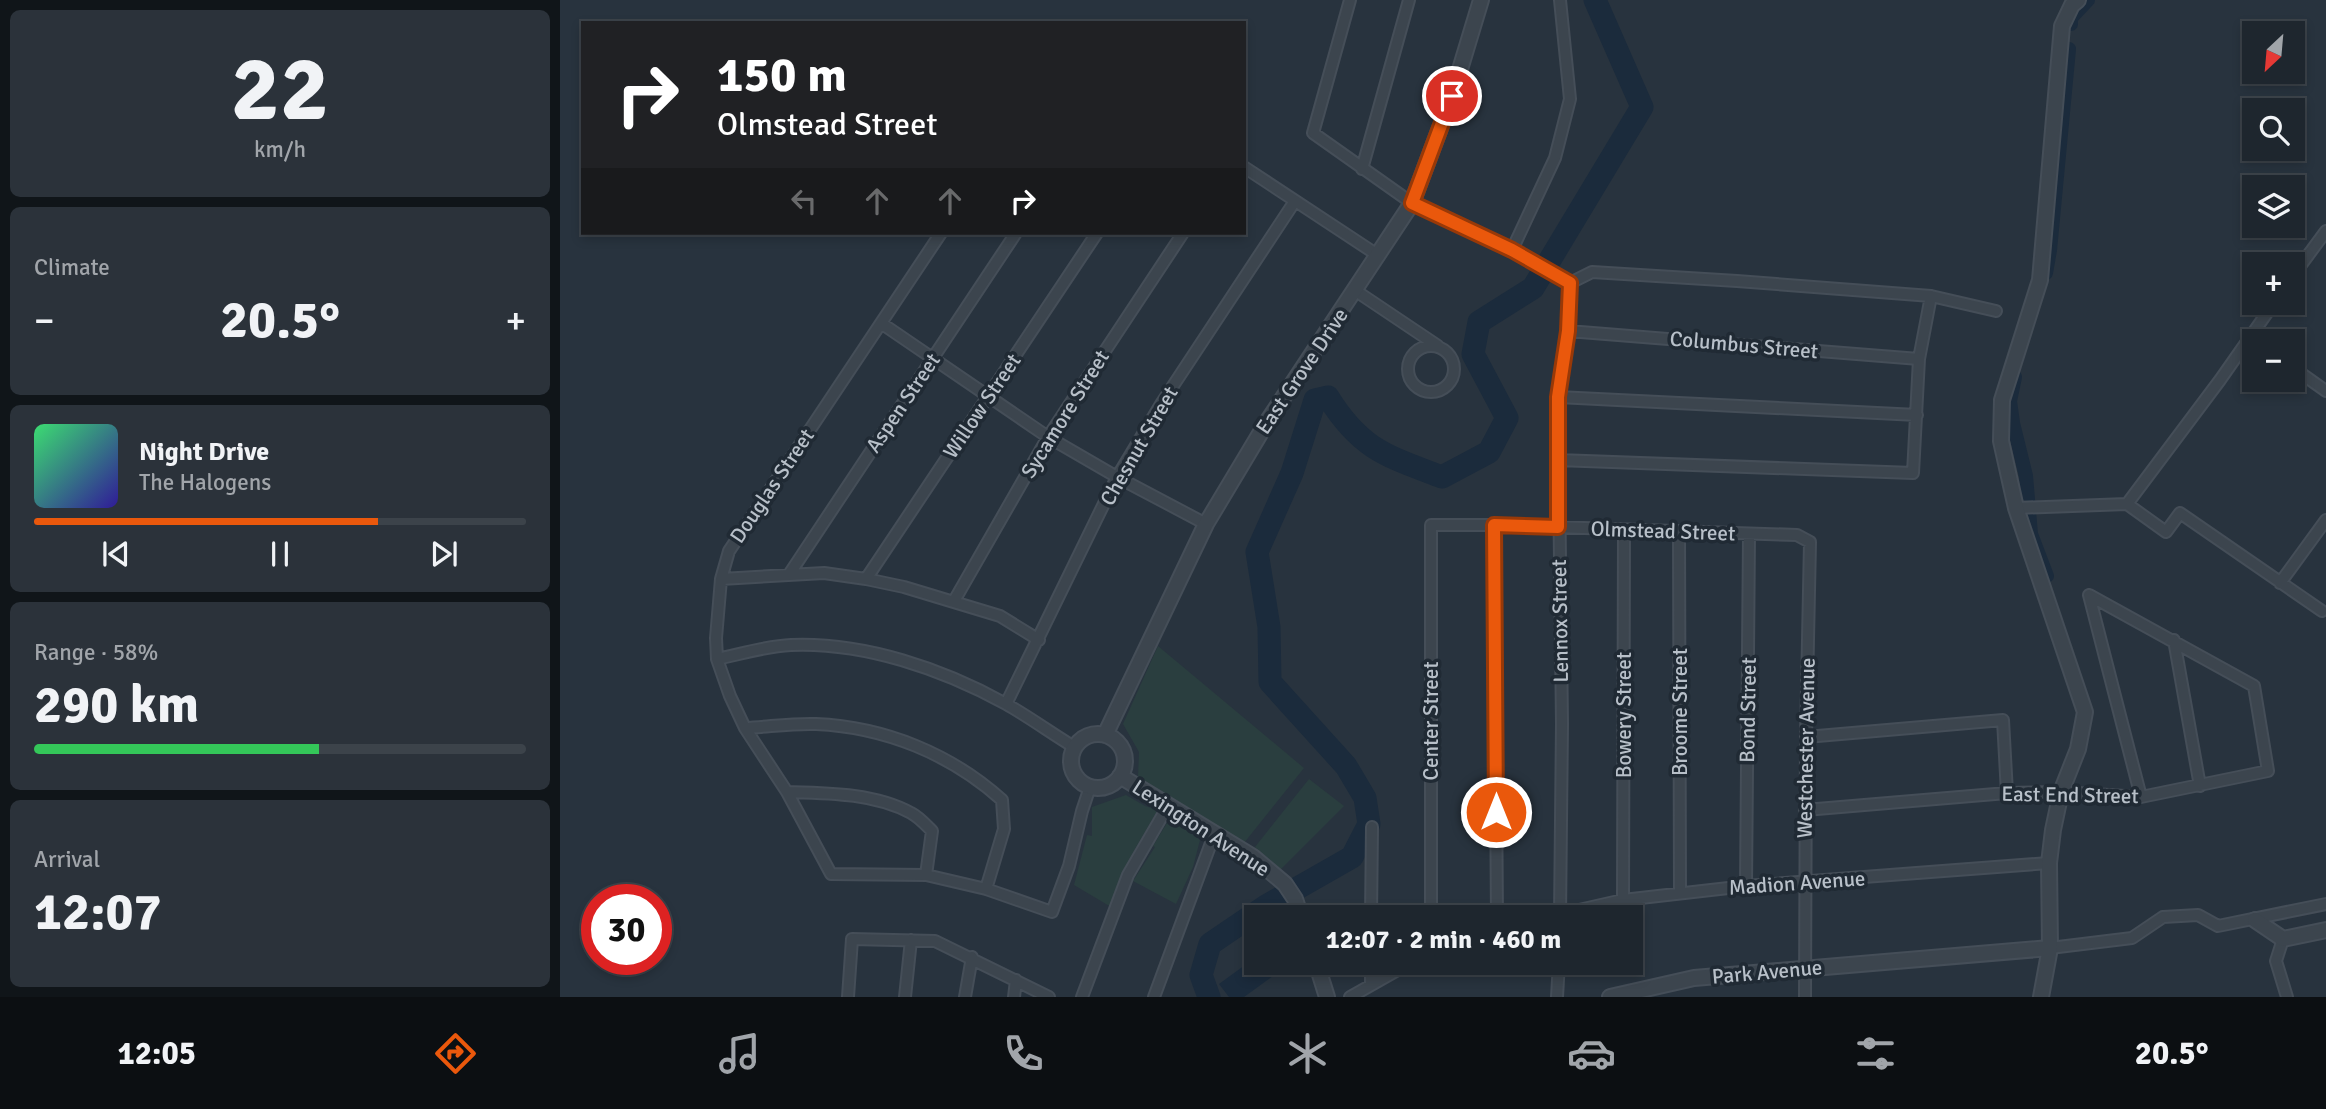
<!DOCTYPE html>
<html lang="en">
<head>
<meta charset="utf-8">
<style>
  :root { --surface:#1e262e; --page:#2b323a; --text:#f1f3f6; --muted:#a1a5aa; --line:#3c434a; --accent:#ea580c }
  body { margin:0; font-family:Signika,sans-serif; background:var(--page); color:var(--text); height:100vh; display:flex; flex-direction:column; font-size:26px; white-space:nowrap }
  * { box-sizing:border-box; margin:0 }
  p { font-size:23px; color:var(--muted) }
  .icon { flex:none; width:38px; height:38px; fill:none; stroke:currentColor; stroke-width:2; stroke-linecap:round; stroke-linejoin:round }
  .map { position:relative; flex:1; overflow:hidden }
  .sheet { display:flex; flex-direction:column; gap:10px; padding:10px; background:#101519; width:560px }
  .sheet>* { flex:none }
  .guide { position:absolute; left:21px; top:21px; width:665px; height:214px; border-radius:0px; box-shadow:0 4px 10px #0003,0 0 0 2px var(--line); background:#202124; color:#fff; overflow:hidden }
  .needle { width:46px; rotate:206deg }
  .fabs { position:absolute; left:1682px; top:21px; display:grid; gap:14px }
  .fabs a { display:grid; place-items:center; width:63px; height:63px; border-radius:0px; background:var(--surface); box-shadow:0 4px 10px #0003,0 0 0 2px var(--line); font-size:35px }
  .speed { position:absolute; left:21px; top:884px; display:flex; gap:14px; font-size:35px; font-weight:700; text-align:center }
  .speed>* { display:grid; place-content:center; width:91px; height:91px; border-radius:50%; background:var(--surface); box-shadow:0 4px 10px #0003,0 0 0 2px var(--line); line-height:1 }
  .speed .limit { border:10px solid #d22; background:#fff; color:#111 }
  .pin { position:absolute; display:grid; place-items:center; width:60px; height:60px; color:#fff; margin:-30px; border:4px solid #fff; border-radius:50%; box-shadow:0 2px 7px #0007 }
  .me { position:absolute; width:77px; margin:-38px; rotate:0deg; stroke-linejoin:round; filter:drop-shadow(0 0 5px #0008) }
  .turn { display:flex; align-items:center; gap:24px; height:147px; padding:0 21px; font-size:32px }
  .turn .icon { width:91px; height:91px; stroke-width:2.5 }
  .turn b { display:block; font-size:49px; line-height:60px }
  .lanes { display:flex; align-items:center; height:66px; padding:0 21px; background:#0003; justify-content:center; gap:35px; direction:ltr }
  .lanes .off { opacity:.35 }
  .big { font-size:52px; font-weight:700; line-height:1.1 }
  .sheet .card { flex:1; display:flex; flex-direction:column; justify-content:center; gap:10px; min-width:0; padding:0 24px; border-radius:10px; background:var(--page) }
  .sheet .dial { align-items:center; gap:0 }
  .dial b { font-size:91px; line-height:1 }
  .song { display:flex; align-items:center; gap:21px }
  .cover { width:84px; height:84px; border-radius:10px; background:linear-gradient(135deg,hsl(140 70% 55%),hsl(250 70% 35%)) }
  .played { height:7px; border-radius:4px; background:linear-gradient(90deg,var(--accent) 70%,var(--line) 70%) }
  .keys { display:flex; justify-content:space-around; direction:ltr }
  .heat { display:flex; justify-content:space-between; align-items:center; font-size:38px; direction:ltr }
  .charge { height:10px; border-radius:5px; background:linear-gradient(90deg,#34c759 58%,var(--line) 0) }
  .trip { position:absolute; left:684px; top:905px; width:399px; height:70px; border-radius:0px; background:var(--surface); box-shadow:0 4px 10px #0003,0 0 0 2px var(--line); font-weight:700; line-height:70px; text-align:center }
  .tabs { display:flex; height:112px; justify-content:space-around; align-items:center; background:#0c0f12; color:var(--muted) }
  .tabs .icon { width:49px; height:49px }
  .tabs .current { color:var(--accent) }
  .tabs b { font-size:32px; color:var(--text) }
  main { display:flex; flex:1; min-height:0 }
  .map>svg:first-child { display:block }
  .green { fill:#2a3e3f }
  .water { fill:#1b2b3c }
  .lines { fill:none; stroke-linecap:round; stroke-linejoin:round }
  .canal { stroke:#1b2b3c; stroke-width:14 }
  .river { stroke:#1b2b3c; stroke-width:23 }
  .minor-casing { stroke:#454e58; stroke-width:14 }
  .tertiary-casing { stroke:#454e58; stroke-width:18 }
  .minor { stroke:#3c454e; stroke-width:10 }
  .tertiary { stroke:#3c454e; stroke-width:14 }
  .route-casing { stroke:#983908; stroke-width:18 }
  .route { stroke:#ea580c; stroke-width:12 }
  .labels { text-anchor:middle; stroke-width:7; stroke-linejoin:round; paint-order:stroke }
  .street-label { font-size:21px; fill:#b8c0c9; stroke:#202a34 }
</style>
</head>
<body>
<main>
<section class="sheet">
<div class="card dial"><b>22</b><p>km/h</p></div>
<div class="card"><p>Climate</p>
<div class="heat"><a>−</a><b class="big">20.5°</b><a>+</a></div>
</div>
<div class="card">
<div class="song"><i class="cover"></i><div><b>Night Drive</b><p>The Halogens</p></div></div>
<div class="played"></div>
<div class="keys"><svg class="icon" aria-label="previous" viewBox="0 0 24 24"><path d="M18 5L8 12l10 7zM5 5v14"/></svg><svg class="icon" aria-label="pause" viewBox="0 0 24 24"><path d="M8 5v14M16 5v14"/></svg><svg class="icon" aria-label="next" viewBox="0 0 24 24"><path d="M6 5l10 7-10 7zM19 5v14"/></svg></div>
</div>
<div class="card"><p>Range · 58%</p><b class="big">290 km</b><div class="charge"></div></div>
<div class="card"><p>Arrival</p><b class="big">12:07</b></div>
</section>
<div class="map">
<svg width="1766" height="997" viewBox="0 0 1766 997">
  <rect width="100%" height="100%" fill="#28333e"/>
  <path class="green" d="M598,646L744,768L684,843L578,777L579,752L563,724Z
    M749,779L784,806L720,870L695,847Z
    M566,795L585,806L598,810L575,849L551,907L514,885L527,835L532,836V807Z
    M610,818L640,840L633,867L616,904L573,881L595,847L593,846Z"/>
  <path class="water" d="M696,957V962L703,963L713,976L684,997H669L659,984Z"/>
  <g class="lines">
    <path class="canal" d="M1511,24V18L1528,0
      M1486,273L1490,250L1509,49
      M1455,377L1450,401L1453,423L1466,476L1471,534L1487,576"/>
    <path class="river" d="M649,997L641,975L650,944L706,906L792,857L809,824L805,798L786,766L710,682L709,627L697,552L732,473L755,400L768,397C801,450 827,456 882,477L929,452L947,418L913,354L919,322L973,288L1082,107L1035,0"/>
    <defs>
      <path id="minor" d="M790,0L753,133L852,203L952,250L1010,283
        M684,167L819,256
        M802,169L849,0
        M381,233L169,551L161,579L156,638L157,659L170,696L185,728L227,792L271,874L366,875L426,889L492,912L509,866L522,811L530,787
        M952,250L995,158L1010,99L1000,0
        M1732,277L1766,231
        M1010,283L1032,272L1177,281L1371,296L1436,311
        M796,291L878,346
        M321,323L488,437L557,477L646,524
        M1008,331L1359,359
        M848 369a23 23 0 1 1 46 0a23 23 0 1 1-46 0Z
        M1732,367L1766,391
        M998,397L1357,415
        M998,460L1353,473L1359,359L1371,296
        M1567,504L1660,380L1714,303
        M1456,508L1567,504L1606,532L1620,513L1762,611
        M934,525L937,917
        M1119,531L1120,893
        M230,573L456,233
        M161,579L264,573L306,579L344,587L440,616L479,640
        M306,579L537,233
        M1720,583L1766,520
        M1529,595L1581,797
        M394,601L488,437L623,233
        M1614,640L1640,786
        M157,659C181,654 206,646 231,645C304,642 383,669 446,704C469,717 491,733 514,747
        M446,704L557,477L601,404L735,201
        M185,728C208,727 233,723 256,724C325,727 391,754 442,800L444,829L426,889
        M1246,737L1443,720L1447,793
        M227,792C267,793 315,793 351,813C359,817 366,825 372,831L366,875
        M1245,810L1447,793L1501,792L1581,797L1708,771L1694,686L1529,595
        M1186,886L1189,535
        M1063,900L1064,530
        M811,917L812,827
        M871,917V525H934L1237,535L1250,542L1246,737L1245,997
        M988,917L1063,900L1186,886L1489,863
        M1000,917L1002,724L998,397L1008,331L1010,283
        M1723,939L1716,961L1727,997
        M1490,948L1572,938L1603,917L1638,915L1658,926L1766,904
        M811,983V962
        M288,997L292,939L375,941L489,997
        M345,997L351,940
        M405,997L412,957
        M454,997L456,980
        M522,997L568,875L608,806
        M594,997L654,835
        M790,997L852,962
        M997,997L999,962"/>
      <path id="tertiary" d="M511 761a27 27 0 1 1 54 0a27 27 0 1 1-54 0Z
        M545,735L646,524L707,422L852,203L892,96L921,0
        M560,776L693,857L725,884L735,899L741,917
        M1695,920L1723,939L1766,930
        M756,962L767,997
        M1050,997L1134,978L1490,948
        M1481,997L1490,948L1489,863L1493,830L1501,792L1518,749L1525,712L1456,508L1441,441L1442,400L1480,280L1502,26L1512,5L1518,0"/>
    </defs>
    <use href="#minor" class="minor-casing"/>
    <use href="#tertiary" class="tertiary-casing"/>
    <use href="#minor" class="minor"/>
    <use href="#tertiary" class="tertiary"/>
  </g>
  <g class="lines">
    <defs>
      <path id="route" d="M892,96L852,203L952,250L1010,283L1008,331L998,397V527L934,525L936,812"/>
    </defs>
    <use href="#route" class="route-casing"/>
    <use href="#route" class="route"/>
  </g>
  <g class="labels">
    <g class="street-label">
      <text transform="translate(1184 345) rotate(5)" y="7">Columbus Street</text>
      <text transform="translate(742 371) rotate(-56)" y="7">East Grove Drive</text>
      <text transform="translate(343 403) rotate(-56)" y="7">Aspen Street</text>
      <text transform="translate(422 406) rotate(-56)" y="7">Willow Street</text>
      <text transform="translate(505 414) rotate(-58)" y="7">Sycamore Street</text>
      <text transform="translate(579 446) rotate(-60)" y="7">Chesnut Street</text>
      <text transform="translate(212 486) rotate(-56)" y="7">Douglas Street</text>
      <text transform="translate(1103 531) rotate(2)" y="7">Olmstead Street</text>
      <text transform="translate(1000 621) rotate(-91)" y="7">Lennox Street</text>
      <text transform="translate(1188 710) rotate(-89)" y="7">Bond Street</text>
      <text transform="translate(1120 712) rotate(-90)" y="7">Broome Street</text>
      <text transform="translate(1064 715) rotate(-90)" y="7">Bowery Street</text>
      <text transform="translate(871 721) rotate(-90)" y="7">Center Street</text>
      <text transform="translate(1246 748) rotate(-89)" y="7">Westchester Avenue</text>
      <text transform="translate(1510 795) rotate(1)" y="7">East End Street</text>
      <text transform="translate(641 828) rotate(33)" y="7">Lexington Avenue</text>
      <text transform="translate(1237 883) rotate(-4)" y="7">Madion Avenue</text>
      <text transform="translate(1207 972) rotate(-5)" y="7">Park Avenue</text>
    </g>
  </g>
</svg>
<div class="fabs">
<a><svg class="needle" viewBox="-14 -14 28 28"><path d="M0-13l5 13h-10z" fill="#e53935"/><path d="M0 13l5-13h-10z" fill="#a1a5aa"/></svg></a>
<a><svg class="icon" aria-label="search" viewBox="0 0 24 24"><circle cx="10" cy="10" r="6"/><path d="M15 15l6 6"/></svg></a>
<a><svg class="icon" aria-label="layers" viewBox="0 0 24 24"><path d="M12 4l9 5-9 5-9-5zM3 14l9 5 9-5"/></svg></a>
<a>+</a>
<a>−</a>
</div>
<div class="speed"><div class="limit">30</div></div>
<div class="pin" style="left:892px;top:96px;background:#d93025"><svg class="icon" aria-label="arrive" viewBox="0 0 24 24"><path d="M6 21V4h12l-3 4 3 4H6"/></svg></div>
<svg class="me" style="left:936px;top:812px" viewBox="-20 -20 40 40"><circle r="17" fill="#ea580c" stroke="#fff" stroke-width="3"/><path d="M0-11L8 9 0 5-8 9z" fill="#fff"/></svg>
<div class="trip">12:07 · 2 min · 460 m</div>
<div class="guide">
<div class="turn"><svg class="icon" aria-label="right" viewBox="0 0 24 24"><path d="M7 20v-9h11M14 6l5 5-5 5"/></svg><div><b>150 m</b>Olmstead Street</div></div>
<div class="lanes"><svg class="icon off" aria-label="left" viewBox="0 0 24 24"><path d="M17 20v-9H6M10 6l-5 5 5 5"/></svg><svg class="icon off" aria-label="ahead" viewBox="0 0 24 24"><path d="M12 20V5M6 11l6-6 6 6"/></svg><svg class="icon off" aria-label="ahead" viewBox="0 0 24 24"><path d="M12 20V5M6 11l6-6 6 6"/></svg><svg class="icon" aria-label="right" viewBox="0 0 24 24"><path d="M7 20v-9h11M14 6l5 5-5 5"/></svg></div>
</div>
</div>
</main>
<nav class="tabs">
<b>12:05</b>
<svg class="icon current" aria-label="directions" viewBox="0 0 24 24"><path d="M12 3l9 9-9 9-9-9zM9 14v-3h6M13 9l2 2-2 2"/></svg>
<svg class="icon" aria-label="music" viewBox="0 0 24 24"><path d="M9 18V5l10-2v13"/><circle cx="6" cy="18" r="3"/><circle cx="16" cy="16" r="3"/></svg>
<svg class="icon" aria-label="phone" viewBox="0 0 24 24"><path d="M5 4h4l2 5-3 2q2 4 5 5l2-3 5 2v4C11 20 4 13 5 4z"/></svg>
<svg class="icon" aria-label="climate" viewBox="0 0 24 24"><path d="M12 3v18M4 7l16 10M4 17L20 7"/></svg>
<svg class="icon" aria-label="car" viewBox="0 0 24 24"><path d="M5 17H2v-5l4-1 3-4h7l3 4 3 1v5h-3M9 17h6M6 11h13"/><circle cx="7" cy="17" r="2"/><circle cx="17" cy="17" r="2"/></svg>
<svg class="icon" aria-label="filters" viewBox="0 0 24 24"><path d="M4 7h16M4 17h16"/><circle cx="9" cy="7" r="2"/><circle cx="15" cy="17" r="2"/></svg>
<b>20.5°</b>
</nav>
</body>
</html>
